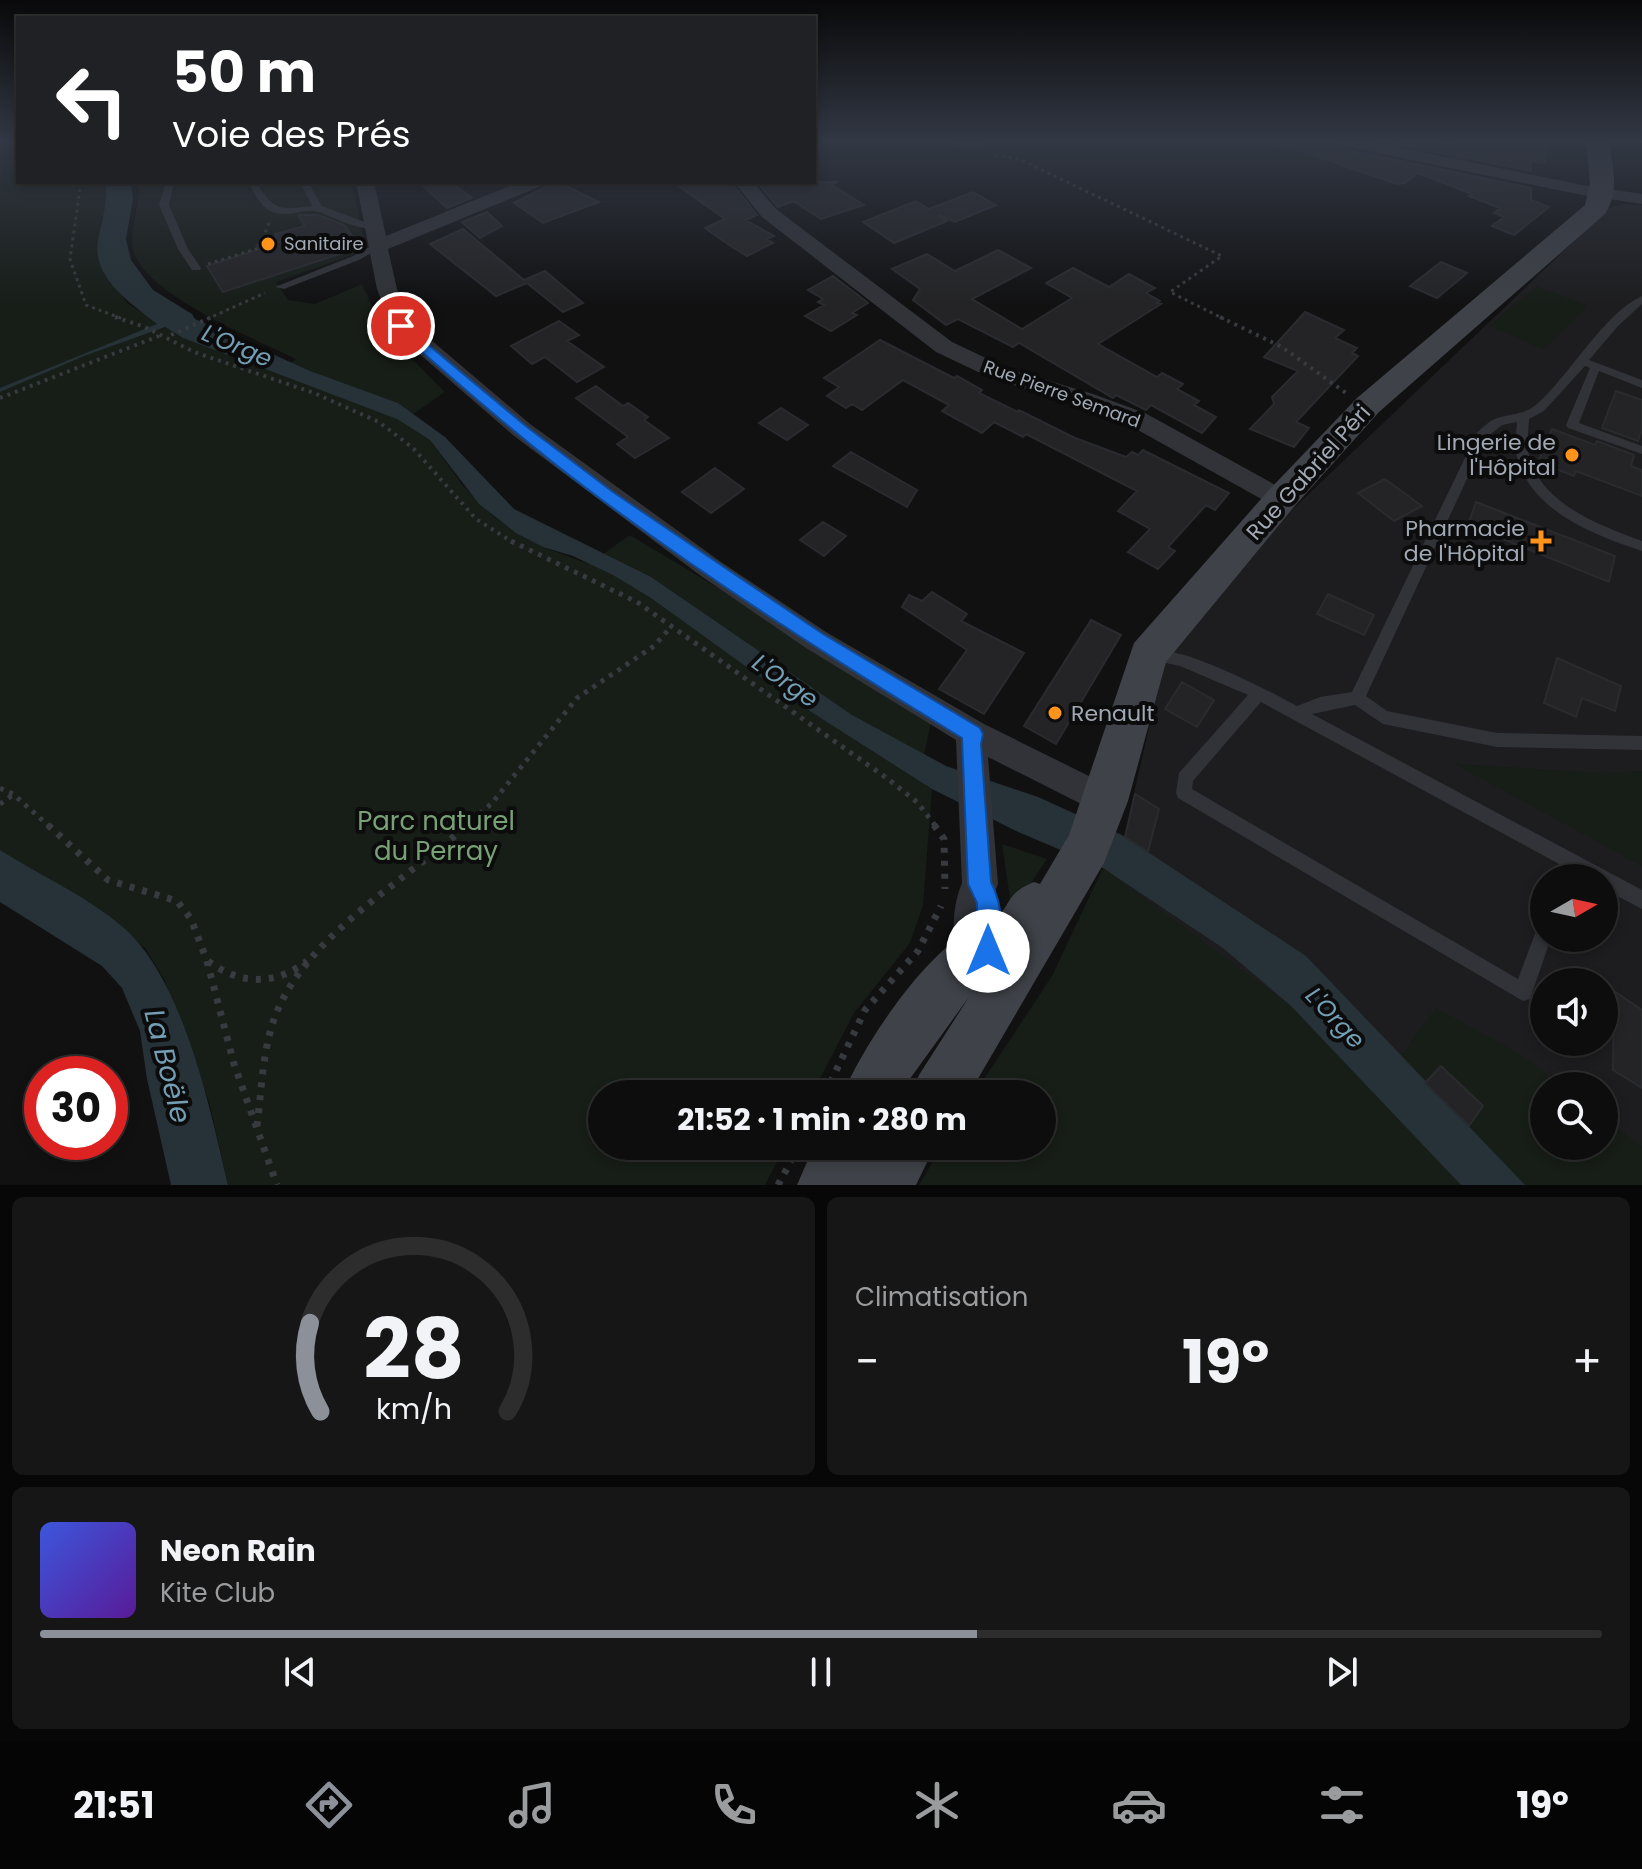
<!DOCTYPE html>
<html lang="fr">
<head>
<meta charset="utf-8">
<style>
  :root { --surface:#0d0d0e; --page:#161617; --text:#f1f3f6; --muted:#9a9c9e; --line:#2d2d2e; --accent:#8c9099 }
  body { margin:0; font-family:Poppins,sans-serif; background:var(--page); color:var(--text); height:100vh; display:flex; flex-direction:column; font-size:30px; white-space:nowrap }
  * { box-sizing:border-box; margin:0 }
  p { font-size:26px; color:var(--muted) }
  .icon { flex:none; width:44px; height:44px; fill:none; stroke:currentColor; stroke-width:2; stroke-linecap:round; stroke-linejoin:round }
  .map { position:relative; height:1185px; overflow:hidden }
  .side { display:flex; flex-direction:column; gap:12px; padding:12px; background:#070708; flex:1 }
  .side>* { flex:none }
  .hud { position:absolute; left:16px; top:16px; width:800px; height:168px; border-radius:0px; box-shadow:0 4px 12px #0003,0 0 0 2px var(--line); background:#202124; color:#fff; overflow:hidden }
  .needle { width:52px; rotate:81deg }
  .controls { position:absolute; left:1530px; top:864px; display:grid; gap:16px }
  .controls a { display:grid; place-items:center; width:88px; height:88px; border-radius:50%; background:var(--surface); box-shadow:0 4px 12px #0003,0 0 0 2px var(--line); font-size:40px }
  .speed { position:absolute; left:24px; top:1056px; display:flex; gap:16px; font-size:40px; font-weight:700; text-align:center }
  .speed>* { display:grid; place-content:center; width:104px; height:104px; border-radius:50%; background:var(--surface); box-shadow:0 4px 12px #0003,0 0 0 2px var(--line); line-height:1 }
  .speed .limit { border:12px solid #d22; background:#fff; color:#111 }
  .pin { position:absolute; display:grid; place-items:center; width:68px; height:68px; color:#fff; margin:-34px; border:4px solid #fff; border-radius:50%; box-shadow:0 2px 8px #0007 }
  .me { position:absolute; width:88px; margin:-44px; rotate:0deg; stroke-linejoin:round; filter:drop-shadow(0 0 6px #0008) }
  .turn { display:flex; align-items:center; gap:28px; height:168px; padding:0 24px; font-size:36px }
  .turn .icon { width:104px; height:104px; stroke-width:2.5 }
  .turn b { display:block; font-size:56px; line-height:68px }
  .big { font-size:60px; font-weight:700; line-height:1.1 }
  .side .widget { flex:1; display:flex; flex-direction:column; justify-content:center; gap:12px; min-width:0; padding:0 28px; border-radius:12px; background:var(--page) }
  .side .dial { align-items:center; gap:0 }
  .dial svg { height:208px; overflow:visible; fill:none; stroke:var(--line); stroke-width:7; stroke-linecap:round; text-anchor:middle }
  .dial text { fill:var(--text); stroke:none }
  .song { display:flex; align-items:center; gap:24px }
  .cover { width:96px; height:96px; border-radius:12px; background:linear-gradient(135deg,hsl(230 70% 55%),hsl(270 70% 35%)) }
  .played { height:8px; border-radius:4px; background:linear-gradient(90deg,var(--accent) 60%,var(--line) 60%) }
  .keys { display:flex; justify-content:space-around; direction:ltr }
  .heat { display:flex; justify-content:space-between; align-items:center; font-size:44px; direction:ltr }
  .side .tiles { flex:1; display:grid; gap:12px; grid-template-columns:1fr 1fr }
  .widget:last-child { grid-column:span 2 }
  .trip { position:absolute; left:588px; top:1080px; width:468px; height:80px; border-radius:40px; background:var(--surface); box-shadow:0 4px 12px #0003,0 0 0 2px var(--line); font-weight:700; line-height:80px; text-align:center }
  .dock { display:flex; height:128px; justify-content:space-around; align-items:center; background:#050506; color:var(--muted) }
  .dock .icon { width:56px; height:56px }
  .dock .selected { color:var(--accent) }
  .dock b { font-size:36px; color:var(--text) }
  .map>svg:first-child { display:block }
  .built { fill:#1d1d1f; fill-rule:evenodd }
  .green { fill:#171d17 }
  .water { fill:#263237 }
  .building { fill:#242426; stroke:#2a2b2f; stroke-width:2 }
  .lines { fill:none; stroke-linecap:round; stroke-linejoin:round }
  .path-far3 { stroke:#373a3f; stroke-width:3; stroke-dasharray:3 4; stroke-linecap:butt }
  .path-far2 { stroke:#373a3f; stroke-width:4; stroke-dasharray:3 5; stroke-linecap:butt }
  .path-far1 { stroke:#373a3f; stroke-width:5; stroke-dasharray:4 6; stroke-linecap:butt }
  .path { stroke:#373a3f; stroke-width:7; stroke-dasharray:5 8; stroke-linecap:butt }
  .lane { fill:#313338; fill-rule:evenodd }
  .street { fill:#313338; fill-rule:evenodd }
  .secondary { fill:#3f4248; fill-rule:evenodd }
  .route { fill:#1a73e8; stroke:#114b97; stroke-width:2 }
  .poi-dot { fill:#ff931c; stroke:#0c0c0d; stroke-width:3 }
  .labels { text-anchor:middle; stroke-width:8; stroke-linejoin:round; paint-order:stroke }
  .far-poi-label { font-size:18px; fill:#a1a9b4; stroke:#0c0c0d; text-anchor:start }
  .far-street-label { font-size:18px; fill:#a1a9b4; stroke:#0c0c0d }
  .poi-label { font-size:22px; fill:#a1a9b4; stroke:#0c0c0d; text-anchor:end }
  .street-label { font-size:22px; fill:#a1a9b4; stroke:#0c0c0d }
  .water-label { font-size:24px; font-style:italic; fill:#749eb3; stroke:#0c0c0d }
  .near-park-label { font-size:26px; fill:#79a176; stroke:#0c0c0d }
  .near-water-label { font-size:28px; font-style:italic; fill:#749eb3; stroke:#0c0c0d }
</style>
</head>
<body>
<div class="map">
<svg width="1642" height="1185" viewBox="0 0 1642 1185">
  <rect width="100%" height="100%" fill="#111112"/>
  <path class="built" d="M1623,204L1642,205V1185H1460L1387,1105L1103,868L1124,837L1165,658L1271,530L1609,208ZM1544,878H1604V938H1544ZM1544,982H1604V1042H1544ZM1544,1086H1604V1146H1544Z"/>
  <path class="green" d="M0,140H18V182H105L106,201L97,243L99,259L127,303L183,338L278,373L296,359C255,339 145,295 133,250C129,234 140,202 139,182H352L366,250L276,282L288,300L315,304L362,284L382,329L445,392L402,422L430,440L464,487L495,518L543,547L589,564L630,535L932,717L919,780L932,789L923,905L910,943L854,1013L812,1094H602V1146H785L765,1185H228L209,1102L164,979L145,948L97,908L0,851Z
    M1537,286L1587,306L1543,349L1490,326Z
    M1455,764L1603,773L1642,771V866Z
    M1002,844L1047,859L1012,912Z
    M1103,868L1291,1006L1386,1104L1401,1055L1436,1008L1516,1052L1562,1086H1544V1146H1604V1118L1642,1147V1185H919L942,1146H1042V1094H974L1052,976Z"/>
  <path class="water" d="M105,182H131L133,199L126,239L131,260L153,290L192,314L195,319L310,371L398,403L445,437L514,509L651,577L852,715L946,766L1038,797L1122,835L1306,956L1525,1185H1461L1291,1006L1223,948L1103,868L1016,831L932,789L791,699L651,598L613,575L573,556L543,547L516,533L479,504L430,440L397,419L183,338L165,327L84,356L0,392V388L157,324C132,304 91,278 98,239C102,220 108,201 105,182Z
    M0,850C41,876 87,896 124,928C184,981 210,1109 228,1185H171L147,1079L140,1031L122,988L102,966L0,902Z"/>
  <path class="building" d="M1278,140H1328L1338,148L1531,188V200L1549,207L1514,235L1492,226L1504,217L1494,213L1500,208L1469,196L1472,194L1418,173L1405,183L1397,184L1278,143Z
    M1377,140H1436L1461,146V140H1549L1545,163L1530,160L1531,171Z
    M419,182H451L472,198L447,208Z
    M555,182H558L599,202L543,223L514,203Z
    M673,182H731L757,215L745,220L774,236L767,239L773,243L747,256L732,247L705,228L725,219Z
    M757,182H837L832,185L864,205L821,219L793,201L778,207Z
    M973,192L996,205L955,222L938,215L947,221L894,243L863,222L916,201L929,209Z
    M487,212L502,226L480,238L462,222Z
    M298,215H318L344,225L361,247L223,292L207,266L260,249L257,245L276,239L275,234L305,226Z
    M463,229L524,280L545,271L583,303L563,312L527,283L496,296L430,244Z
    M998,250L1031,268L972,299L1022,329L1072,298L1046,283L1073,268L1109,287L1129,274L1155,288L1146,293L1160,301L1157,303L1161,304L1098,344L1157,377L1162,373L1183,384L1177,389L1199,401L1194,405L1216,417L1202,433L1151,405L1146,410L1116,395L1113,398L1019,343L1013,347L958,319L946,325L913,300L920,289L892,269L927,254L955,271Z
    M1441,262L1467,273L1437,298L1410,286Z
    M833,276L868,303L852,313L857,315L831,331L805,316L824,305L818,302L823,299L808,290Z
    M1305,312L1344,330L1335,338L1357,348L1352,353L1358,356L1296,422L1309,428L1294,447L1250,429L1274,404L1272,397L1298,371L1264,357Z
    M559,321L579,335L567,341L604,367L577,382L545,357L532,364L511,346Z
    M880,340L954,378L957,376L982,390L979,393L1018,412L1019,410L1075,438L1126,457L1132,452L1138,455L1143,450L1229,493L1215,510L1206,505L1168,547L1175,551L1158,569L1128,552L1150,529L1118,511L1137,491L1026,434L1023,437L994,422L982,433L942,411L949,405L903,380L862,410L852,404L846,408L827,396L839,387L824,378Z
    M596,386L623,406L628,403L648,417L644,420L669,438L635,458L617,444L628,437L576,398Z
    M1616,391L1642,400V429L1638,441L1602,428Z
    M781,408L808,425L787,440L759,423Z
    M1552,429L1595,445L1597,441L1634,455L1631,466L1642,470V496L1576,471L1574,476L1538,462Z
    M851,452L917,490L907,507L833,466Z
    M715,468L744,489L711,513L682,492Z
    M1385,479L1422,506L1394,521L1358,493Z
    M1476,502L1615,556L1609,582L1468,525Z
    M823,522L846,536L824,556L800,540Z
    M932,592L967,614L961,621L1024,653L984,714L939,689L967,650L902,607L909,595L922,601Z
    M1328,594L1374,615L1364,635L1317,614Z
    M1091,620L1121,635L1056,744L1024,726Z
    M1557,658L1621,686L1615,711L1582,698L1576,717L1544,703Z
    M1182,682L1214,700L1197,727L1165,709Z
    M1135,794L1159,809L1148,852L1125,837Z
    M1614,991L1642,1010V1088L1613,1070Z
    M1441,1066L1483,1106L1469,1126L1425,1083Z"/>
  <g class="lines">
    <path class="path-far3" d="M995,155L1019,159L1222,256L1170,292L1224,319
      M81,182L70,259L86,305L123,319
      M269,223L265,233L269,241
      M208,264L259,248
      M207,319L265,293"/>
    <path class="path-far2" d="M115,317L145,327L194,352L314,393L379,422L413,448L476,519L514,543
      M1220,317L1282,347L1346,393
      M171,335L212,317
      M0,398L159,336"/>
    <path class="path-far1" d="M511,541L637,602L888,779L918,803L936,827
      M0,788L13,794L50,827
      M0,804L13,795
      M465,827L492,803L577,698L654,646L671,627"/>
    <path class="path" d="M48,825L108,880L177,901L191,919L207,961L234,1064L277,1185
      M934,825L944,839L945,889
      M208,961C240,985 275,986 307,961
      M825,1094L865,1010L918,951L941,906
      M257,1126C261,1095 262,1060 271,1029C295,941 404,883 467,825
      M778,1185L791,1161"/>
    <path class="lane" d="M166,182H174L169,205L188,249L201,268L200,270H192L178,249L159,205Z
      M248,182H256C274,211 280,210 312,206L300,182H308L322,206L378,227C366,234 333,217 319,212C304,207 286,220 270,211C260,205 254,192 248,182Z
      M375,244L383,246L359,260L284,289L275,287L353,256Z
      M1642,296V304L1618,326L1589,360L1642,380V388L1599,371L1579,423L1642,446V454L1568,428L1566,425L1590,368L1585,366L1544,411L1529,419C1528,434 1526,450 1531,463C1548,507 1602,526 1642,541V551C1596,536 1533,512 1518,460C1514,448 1516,435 1517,422L1502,425L1486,438L1366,696L1387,711L1497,733L1642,736V750L1497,747L1383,724L1355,705L1312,714L1642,890V909L1604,889V878H1584L1574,872L1572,878H1554L1559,864L1261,702L1193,781L1192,789L1518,979L1538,926L1544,923V938H1551L1530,999L1523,1001L1178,798L1176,793L1179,773L1248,695L1180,666L1147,659L1145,655L1147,651C1178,642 1267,690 1297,706L1320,697L1352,692L1477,433C1483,427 1489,421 1497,418C1512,413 1525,415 1537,404C1570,375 1604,313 1642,296Z"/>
    <path class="street" d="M947,140H993C983,148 956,148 947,140Z
      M1331,140H1363L1582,185L1642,194V204L1582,195L1339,145Z
      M356,182H374L386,236L519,182H544L541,186L388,249L397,289L411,323L530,424L721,562L826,632L984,724L1117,790L1122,801L1117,812L1105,816L988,757L998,884C986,912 999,943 987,971L974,977L961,971C951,946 951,908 962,883L956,740L806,648L701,576L514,436L393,331L377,289Z
      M734,182H753L776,209L952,342L1009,369L1093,394L1145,413L1290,493L1294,499L1290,505L1281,508L1272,505L1129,425L1077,404L993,379L936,352L762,217Z"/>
    <path class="secondary" d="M1586,140H1608C1613,165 1620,191 1605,214L1379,412L1293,508L1166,662L1128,801L1104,863L969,1094H911L919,1075L969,997L899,1094H843C862,1048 915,969 956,940C968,932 984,928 995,919C1013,903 1005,894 1034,882L1040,884L1069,835L1134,643L1269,490L1357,398L1585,205L1590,184Z
      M814,1146H872L867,1159L875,1146H935L916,1185H797Z"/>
  </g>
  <linearGradient id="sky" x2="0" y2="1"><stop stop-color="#09090a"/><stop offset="0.46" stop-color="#323844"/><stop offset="1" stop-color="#323844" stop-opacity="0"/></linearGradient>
  <rect width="1642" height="306" fill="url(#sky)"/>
  <path class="route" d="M401,322L527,427L613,492L823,634L980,728L983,734L981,744L991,882C1002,904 1006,937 997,960L988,963L980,960L976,951L977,903L968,884L962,738C839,663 718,586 602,500C530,447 463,388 396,329L394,326Z"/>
  <g class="poi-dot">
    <circle cx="268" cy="244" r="8"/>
    <circle cx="1572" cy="455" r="8"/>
    <path d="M1537 529h8v8h8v8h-8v8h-8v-8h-8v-8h8z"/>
    <circle cx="1055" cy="713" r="8"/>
  </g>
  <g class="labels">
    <g class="far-poi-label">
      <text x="284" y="250">Sanitaire</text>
    </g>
    <g class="far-street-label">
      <text transform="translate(1062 394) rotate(20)" y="6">Rue Pierre Semard</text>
    </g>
    <g class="poi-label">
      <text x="1556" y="450">Lingerie de<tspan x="1556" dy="25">l'Hôpital</tspan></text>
      <text x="1525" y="536">Pharmacie<tspan x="1525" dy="25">de l'Hôpital</tspan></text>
      <text x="1071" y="721" text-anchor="start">Renault</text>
    </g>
    <g class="street-label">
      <text transform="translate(1308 472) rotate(-48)" y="8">Rue Gabriel Péri</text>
    </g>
    <g class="water-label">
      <text transform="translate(237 346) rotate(23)" y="8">L'Orge</text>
      <text transform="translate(785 681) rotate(35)" y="8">L'Orge</text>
      <text transform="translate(1335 1018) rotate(47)" y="8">L'Orge</text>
    </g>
    <g class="near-park-label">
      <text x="436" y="830">Parc naturel<tspan x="436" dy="30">du Perray</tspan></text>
    </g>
    <g class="near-water-label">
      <text transform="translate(168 1066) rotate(76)" y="10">La Boële</text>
    </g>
  </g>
</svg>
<div class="controls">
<a><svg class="needle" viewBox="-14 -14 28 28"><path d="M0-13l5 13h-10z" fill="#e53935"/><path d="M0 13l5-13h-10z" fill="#9a9c9e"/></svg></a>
<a><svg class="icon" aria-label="sound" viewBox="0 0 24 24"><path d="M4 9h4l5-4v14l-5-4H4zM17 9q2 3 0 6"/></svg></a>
<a><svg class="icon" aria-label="search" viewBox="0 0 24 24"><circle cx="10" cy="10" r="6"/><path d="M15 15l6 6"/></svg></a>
</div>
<div class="speed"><div class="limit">30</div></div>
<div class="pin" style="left:401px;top:326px;background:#d93025"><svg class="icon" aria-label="arrive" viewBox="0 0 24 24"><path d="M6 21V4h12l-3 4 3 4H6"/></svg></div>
<svg class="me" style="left:988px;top:951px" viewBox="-20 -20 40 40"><circle r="19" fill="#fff"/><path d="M0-13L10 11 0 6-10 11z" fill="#1a73e8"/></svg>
<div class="trip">21:52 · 1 min · 280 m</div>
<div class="hud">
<div class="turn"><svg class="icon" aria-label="left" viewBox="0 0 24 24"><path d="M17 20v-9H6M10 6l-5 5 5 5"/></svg><div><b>50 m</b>Voie des Prés</div></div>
</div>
</div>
<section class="side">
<div class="tiles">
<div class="widget dial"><svg viewBox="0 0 100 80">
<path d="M14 69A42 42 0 1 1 86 69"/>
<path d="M14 69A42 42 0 0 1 10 35" stroke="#8c9099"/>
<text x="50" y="56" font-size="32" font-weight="700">28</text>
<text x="50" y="72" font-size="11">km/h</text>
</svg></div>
<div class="widget"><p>Climatisation</p>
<div class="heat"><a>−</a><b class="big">19°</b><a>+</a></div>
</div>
<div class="widget">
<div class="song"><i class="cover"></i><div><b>Neon Rain</b><p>Kite Club</p></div></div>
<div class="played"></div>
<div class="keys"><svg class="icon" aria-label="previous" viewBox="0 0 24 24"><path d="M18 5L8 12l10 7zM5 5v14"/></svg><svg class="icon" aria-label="pause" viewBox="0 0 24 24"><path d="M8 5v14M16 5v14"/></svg><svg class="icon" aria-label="next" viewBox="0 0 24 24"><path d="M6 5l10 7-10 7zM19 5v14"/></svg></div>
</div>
</div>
</section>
<nav class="dock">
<b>21:51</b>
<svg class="icon selected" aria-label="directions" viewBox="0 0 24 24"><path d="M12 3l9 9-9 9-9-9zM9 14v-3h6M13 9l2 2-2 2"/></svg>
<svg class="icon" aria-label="music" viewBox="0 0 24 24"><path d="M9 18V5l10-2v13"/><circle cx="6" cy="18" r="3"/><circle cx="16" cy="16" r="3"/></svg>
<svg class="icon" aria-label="phone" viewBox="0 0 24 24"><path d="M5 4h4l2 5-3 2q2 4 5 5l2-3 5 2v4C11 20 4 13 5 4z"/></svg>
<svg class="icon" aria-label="climate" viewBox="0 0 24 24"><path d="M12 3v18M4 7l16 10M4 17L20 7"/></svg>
<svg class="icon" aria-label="car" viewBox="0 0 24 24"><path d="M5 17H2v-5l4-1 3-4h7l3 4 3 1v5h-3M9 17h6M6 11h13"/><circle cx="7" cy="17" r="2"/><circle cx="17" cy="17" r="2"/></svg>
<svg class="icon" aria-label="filters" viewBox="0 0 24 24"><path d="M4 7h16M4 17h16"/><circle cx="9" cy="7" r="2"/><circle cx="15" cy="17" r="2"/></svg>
<b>19°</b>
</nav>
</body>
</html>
